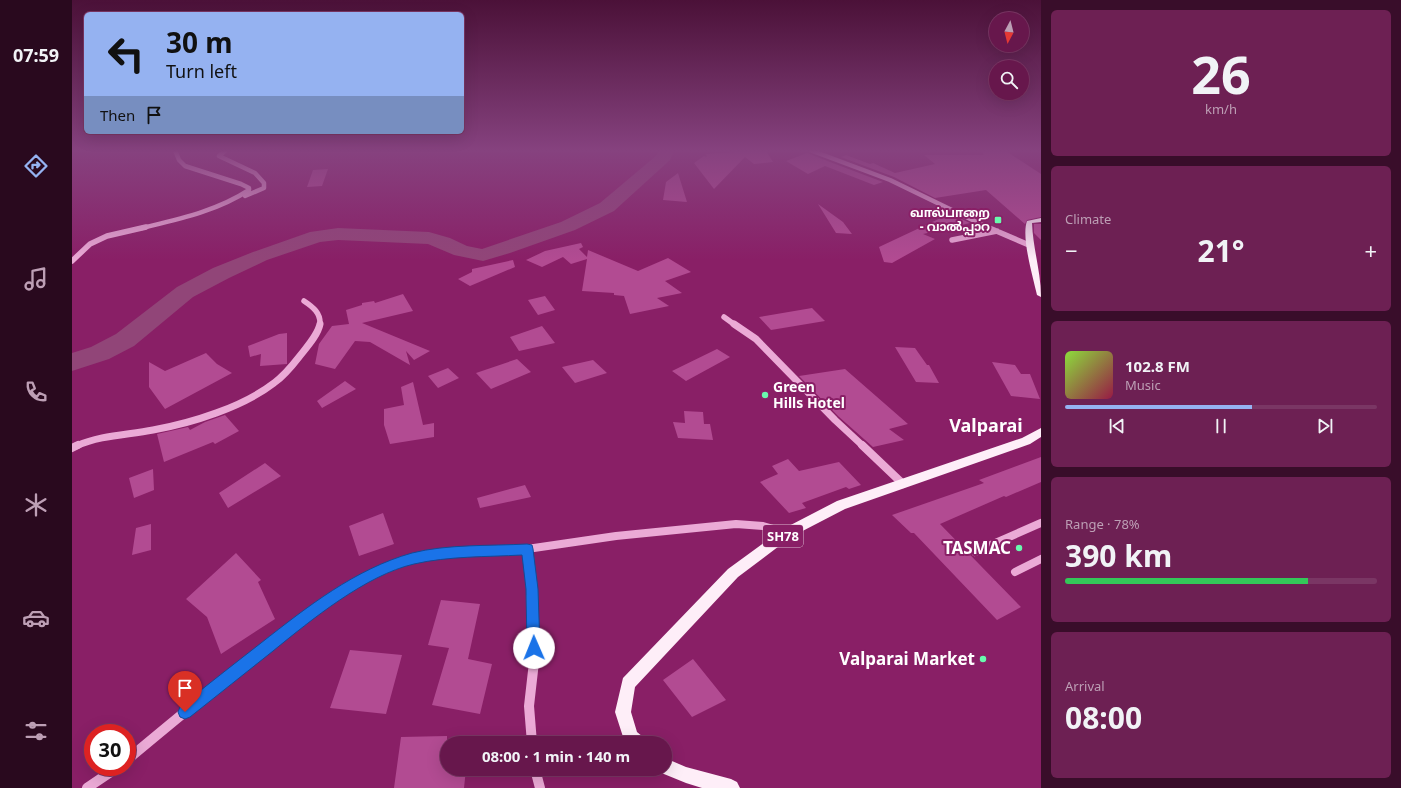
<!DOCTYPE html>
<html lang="en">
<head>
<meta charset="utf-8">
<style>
  :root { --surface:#67174c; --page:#6d2053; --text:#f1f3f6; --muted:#bd9fb5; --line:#7a3664; --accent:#95b2f1 }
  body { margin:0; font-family:"Noto Sans","Noto Sans Malayalam","Noto Sans Tamil",sans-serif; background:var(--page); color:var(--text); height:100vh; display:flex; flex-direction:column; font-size:15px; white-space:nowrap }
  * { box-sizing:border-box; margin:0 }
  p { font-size:13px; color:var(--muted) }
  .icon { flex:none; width:22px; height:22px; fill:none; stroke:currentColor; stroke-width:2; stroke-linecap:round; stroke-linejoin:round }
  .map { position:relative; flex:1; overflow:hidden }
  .side { display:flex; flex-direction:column; gap:10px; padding:10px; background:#390d2a; width:360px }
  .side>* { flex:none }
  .guide { position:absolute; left:12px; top:12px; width:380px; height:122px; border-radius:6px; box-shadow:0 4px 16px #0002,0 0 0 1px var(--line); background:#95b2f1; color:#111; overflow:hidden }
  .needle { width:26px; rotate:187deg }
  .controls { position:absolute; left:917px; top:12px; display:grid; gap:8px }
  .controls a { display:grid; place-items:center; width:40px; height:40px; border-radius:50%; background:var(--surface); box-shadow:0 4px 16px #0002,0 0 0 1px var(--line); font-size:20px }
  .speed { position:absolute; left:12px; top:724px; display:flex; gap:8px; font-size:20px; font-weight:700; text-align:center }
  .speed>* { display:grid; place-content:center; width:52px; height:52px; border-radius:50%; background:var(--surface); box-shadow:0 4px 16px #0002,0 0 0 1px var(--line); line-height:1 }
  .speed .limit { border:6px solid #d22; background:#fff; color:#111 }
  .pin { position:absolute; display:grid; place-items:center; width:34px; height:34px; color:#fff; margin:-41px -17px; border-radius:50% 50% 50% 0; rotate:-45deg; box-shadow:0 0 4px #0007 }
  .pin .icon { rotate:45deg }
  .me { position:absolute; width:44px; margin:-22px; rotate:359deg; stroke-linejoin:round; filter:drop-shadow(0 0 3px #0008) }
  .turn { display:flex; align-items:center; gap:14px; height:84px; padding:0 16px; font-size:18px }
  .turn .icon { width:52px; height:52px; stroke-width:2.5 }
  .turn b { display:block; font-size:28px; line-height:34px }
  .then { display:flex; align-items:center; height:38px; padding:0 16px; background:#0003; gap:8px; font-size:15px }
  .big { font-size:30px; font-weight:700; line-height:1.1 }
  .side .tile { flex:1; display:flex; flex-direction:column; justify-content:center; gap:6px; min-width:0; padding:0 14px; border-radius:6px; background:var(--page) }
  .side .dial { align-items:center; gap:0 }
  .dial b { font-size:52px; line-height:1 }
  .song { display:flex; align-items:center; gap:12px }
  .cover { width:48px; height:48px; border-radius:6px; background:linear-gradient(135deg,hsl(90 70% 55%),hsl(340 70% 35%)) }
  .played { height:4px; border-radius:2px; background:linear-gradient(90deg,var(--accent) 60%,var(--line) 60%) }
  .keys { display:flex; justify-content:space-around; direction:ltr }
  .heat { display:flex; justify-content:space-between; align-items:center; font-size:22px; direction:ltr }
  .charge { height:6px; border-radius:3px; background:linear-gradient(90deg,#34c759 78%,var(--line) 0) }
  .trip { position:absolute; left:368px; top:736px; width:232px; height:40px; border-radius:20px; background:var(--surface); box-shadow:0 4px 16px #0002,0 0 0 1px var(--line); font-weight:700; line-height:40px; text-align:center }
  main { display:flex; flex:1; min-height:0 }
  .dock { display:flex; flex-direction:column; width:72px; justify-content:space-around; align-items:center; background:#29091e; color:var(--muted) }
  .dock .icon { width:28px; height:28px }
  .dock .selected { color:var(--accent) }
  .dock b { font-size:18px; color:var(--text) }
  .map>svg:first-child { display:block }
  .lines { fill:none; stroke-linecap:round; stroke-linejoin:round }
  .river { fill:#914578; fill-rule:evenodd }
  .building { fill:#b24b92 }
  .minor-far4 { stroke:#ebaad6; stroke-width:4.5 }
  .minor-far3 { stroke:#ebaad6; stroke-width:5.5 }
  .minor-far2 { stroke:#ebaad6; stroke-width:7 }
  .minor-far1 { stroke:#ebaad6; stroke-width:8 }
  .minor { stroke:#ebaad6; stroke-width:10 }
  .major { fill:#feeef8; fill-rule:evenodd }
  .route { fill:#1a73e8; stroke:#114b97 }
  .poi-dot { fill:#69f9ae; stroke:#891f66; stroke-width:1.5 }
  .labels { text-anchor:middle; stroke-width:4; stroke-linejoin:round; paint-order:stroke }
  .far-poi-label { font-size:12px; font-weight:bold; fill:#fff; stroke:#891f66; text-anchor:end }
  .shield { fill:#891f66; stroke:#dcbcd1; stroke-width:1 }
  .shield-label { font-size:13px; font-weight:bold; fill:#fff }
  .poi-label { font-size:14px; font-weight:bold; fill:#fff; stroke:#891f66; text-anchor:start }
  .near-poi-label { font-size:17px; font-weight:bold; fill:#fff; stroke:#891f66; text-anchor:end }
  .district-label { font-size:18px; font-weight:bold; fill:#fff; stroke:#891f66 }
</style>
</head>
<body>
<main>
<nav class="dock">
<b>07:59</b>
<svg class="icon selected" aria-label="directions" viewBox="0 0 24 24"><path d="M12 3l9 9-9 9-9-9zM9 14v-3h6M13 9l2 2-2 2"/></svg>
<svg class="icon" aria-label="music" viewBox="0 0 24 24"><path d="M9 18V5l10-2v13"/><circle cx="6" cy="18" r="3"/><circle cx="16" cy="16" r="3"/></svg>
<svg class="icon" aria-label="phone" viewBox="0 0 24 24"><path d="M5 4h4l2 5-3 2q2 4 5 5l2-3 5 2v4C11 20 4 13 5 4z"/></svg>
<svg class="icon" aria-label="climate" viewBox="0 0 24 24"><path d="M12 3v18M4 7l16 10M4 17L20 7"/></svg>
<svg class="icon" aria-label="car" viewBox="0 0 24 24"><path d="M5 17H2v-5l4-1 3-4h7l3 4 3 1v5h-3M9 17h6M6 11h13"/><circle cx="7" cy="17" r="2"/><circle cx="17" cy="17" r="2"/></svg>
<svg class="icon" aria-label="filters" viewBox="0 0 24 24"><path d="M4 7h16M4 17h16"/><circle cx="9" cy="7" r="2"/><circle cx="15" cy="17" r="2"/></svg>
</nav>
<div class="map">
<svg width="969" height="788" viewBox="0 0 969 788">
  <rect width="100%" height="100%" fill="#891f66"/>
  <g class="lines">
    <path class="river" d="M586,150H602L598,160L542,211L503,230L438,253L411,261L382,255L356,244L266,240L248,242L195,260L157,278L121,297L62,346L37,359L0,371V353L19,347L44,334L105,287L141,268L181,252L238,232L266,228L357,232L378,238L395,246L410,249L489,222L528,203L585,155Z"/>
  </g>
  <path class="building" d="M909,150L934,151L969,174V217L955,220L953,224L914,190L863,198L822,177L769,157L774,155L798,164L801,163L823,173L863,164L852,155H912Z
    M680,151H694L701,162L682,164L673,157L642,189L622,163L632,156L635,157L634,154Z
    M735,153L758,162L811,182L802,185L753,166L736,174L714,161Z
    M256,169L250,186L235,187L241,170Z
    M606,173L615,202L591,200L594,182Z
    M746,204L771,222L780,234L764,233Z
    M873,216H883L898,223L851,234L863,239L820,263L812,262L807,247Z
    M962,224H969V240L962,233Z
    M509,243L511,247L507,249L515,257L516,250L566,271L596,258L619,272L593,281L610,293L585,298L597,306L558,314L552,296L542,295V293L510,291L515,259L499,264L491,257L470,267L454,260L473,251Z
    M441,260L443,267L398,286L386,279L400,272V269Z
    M331,294L341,311L290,323L358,351L342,360L334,351L338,365L298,342L283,341L263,369L243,364L247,344L260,326L277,324L274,310L290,305V303L302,301L303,303Z
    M473,296L483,310L466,315L456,300Z
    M740,308L753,321L699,330L687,317Z
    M470,326L483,343L447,351L438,337Z
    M215,333V364L188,366L189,354L178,357L176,346L207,334Z
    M823,347L843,348L855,365H857L867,383L844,382Z
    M645,349L658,357L614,381L600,371Z
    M134,353L145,364L160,373L93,409L77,387V362L93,371Z
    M445,359L459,372L419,389L404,373Z
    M521,360L535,373L503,383L490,367Z
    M920,362L943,365L949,374H958L968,399L939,396Z
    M376,368L387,378L366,388L356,376Z
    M773,369L836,424L817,429L832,440L801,447L766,416L727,376Z
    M273,381L284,389L250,408L245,401Z
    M341,382L351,425L362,423V437L318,444L312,425V409L332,405L329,387Z
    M612,411L631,412L632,424H638L641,440L606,438L601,422L613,423Z
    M153,415L167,431L143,444L141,442L92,462L85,434L116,427L118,430L133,422Z
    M969,457V482L934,497L932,496L868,524L949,607L925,620L842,533H839L820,515L912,483L907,480Z
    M716,459L727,471L767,462L789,485L777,489L774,487L730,503L734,508L717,513L688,482L706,474L700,466Z
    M193,463L209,476L156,508L147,493Z
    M81,469L82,490L62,498L57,478Z
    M453,485L459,497L408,508L405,498Z
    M311,513L322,544L287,556L277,526Z
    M79,524V550L60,555L64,528Z
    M164,553L189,580L186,582L203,619L149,654L135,617L114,599Z
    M369,600L408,604L396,659L420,664L408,714L360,705L377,648L356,645Z
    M278,650L330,655L314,714L258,708Z
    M621,659L654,700L620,717L591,680Z
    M375,736V769H394L392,788H322L329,737Z"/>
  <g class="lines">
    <path class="minor-far4" d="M154,150L147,156L183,173L192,183V188L173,196
      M738,150L818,180L917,228
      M70,228C107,219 145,211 177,190V188L169,184L113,166L107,160L103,150"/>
    <path class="minor-far3" d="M915,227L957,245
      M880,240L925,231
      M0,261L18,244L35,236L74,227
      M232,301C241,307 249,313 248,325
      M652,317L663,325"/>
    <path class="minor-far2" d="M662,324L684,339L763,420L791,446
      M4,446C29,435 55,435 81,430C120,423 171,407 202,383C212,376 220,366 227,357C234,348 246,335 248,324"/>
    <path class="minor-far1" d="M790,445L831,484
      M0,448L6,445
      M455,549L459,598
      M903,552L969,523
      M943,572L969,559
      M260,598L273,589L306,572L340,559L368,554L455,549L544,536L664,524L691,526L715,533"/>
    <path class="minor" d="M459,597L462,662L457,706L460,743
      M55,760C122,704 190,648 262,597
      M463,769L468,788
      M15,788L46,767"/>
    <path class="major" d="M969,218V222L960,223C961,249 969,272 969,297L965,295C961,277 949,237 955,221Z
      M969,428V437L958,444L773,509L719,537L666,577L563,687L559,712L565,732L571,737L573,743H553L543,712L551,678L656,569L711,529L765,501L950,438Z
      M593,758L614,767L659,779L665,782L668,788H630L614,783L587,772L586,769H593Z"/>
  </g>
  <linearGradient id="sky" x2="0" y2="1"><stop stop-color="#4b1138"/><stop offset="0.58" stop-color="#86427f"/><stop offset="1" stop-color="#86427f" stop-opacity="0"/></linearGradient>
  <rect width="969" height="260" fill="url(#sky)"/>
  <path class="route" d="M455,544L460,545L461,549L466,589L468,648L466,653L462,655L457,653L455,648L454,589L450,555C414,557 377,556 342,564C294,575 239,620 201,651C173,673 146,695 118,717L113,719L108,717L106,712L108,707C135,685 162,664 189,643C235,607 283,569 340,553C375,544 419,546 455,544Z"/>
  <g class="poi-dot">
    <rect x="922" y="216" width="8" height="8" rx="2"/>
    <circle cx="693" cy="395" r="4"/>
    <circle cx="947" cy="548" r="4"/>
    <circle cx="911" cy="659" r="4"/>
  </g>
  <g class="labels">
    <g class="far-poi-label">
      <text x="918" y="217">வால்பாறை<tspan x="918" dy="14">- വാൽപ്പാറ</tspan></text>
    </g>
    <rect class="shield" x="691" y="525" width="40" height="22" rx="3"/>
    <g class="shield-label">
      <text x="711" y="541">SH78</text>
    </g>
    <g class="poi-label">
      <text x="701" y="392">Green<tspan x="701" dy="16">Hills Hotel</tspan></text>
    </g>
    <g class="near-poi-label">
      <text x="939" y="554">TASMAC</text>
      <text x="903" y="665">Valparai Market</text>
    </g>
    <g class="district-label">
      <text x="914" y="432">Valparai</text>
    </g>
  </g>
</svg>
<div class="controls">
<a><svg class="needle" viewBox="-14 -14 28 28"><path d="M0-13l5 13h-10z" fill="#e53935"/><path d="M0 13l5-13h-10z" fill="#bd9fb5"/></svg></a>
<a><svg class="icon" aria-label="search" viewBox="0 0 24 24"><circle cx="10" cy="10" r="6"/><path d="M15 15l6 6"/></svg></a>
</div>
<div class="speed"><div class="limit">30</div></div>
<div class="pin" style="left:113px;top:712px;background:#d93025"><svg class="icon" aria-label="arrive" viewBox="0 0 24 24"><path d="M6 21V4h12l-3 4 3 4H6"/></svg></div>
<svg class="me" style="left:462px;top:648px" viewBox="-20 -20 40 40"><circle r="19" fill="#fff"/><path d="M0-13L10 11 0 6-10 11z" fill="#1a73e8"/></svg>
<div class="trip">08:00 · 1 min · 140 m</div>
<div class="guide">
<div class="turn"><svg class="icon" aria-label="left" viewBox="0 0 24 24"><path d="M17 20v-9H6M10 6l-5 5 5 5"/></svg><div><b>30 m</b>Turn left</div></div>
<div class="then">Then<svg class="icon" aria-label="arrive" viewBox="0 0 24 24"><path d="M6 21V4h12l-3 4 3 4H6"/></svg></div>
</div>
</div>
<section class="side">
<div class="tile dial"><b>26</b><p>km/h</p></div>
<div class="tile"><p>Climate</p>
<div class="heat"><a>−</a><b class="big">21°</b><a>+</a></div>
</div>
<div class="tile">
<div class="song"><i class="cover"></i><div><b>102.8 FM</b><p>Music</p></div></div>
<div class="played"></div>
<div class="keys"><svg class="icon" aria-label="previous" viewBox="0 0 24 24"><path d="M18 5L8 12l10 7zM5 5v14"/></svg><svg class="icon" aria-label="pause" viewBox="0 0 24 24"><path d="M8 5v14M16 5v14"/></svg><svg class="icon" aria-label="next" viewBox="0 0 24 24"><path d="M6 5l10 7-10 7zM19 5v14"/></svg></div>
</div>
<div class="tile"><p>Range · 78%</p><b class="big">390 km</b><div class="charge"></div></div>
<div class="tile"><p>Arrival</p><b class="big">08:00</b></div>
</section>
</main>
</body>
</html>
